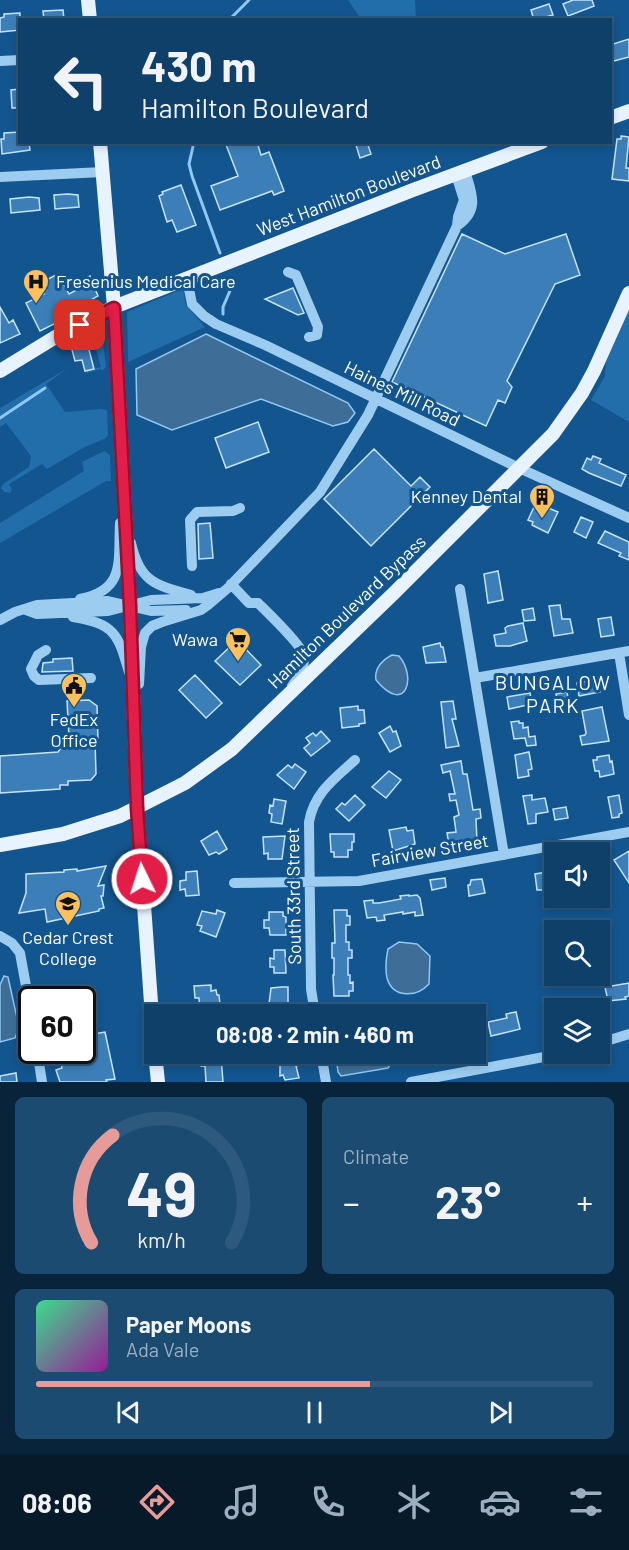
<!DOCTYPE html>
<html lang="en">
<head>
<meta charset="utf-8">
<style>
  :root { --surface:#0e406a; --page:#1c4b72; --text:#f1f3f6; --muted:#9bafc1; --line:#2e597e; --accent:#e69b98 }
  body { margin:0; font-family:Barlow,sans-serif; background:var(--page); color:var(--text); height:100vh; display:flex; flex-direction:column; font-size:22px; white-space:nowrap }
  * { box-sizing:border-box; margin:0 }
  p { font-size:20px; color:var(--muted) }
  .icon { flex:none; width:33px; height:33px; fill:none; stroke:currentColor; stroke-width:2; stroke-linecap:round; stroke-linejoin:round }
  .map { position:relative; height:1082px; overflow:hidden }
  .drawer { display:flex; flex-direction:column; gap:15px; padding:15px; background:#08233a; flex:1 }
  .drawer>* { flex:none }
  .hud { position:absolute; left:18px; top:18px; width:594px; height:126px; border-radius:0px; box-shadow:0 3px 9px #0003,0 0 0 2px var(--line); background:#0e406a; color:var(--text); overflow:hidden }
  .controls { position:absolute; left:544px; top:842px; display:grid; gap:12px }
  .controls a { display:grid; place-items:center; width:66px; height:66px; border-radius:0px; background:var(--surface); box-shadow:0 3px 9px #0003,0 0 0 2px var(--line); font-size:30px }
  .speed { position:absolute; left:18px; top:986px; display:flex; gap:12px; font-size:30px; font-weight:700; text-align:center }
  .speed>* { display:grid; place-content:center; width:78px; height:78px; border-radius:50%; background:var(--surface); box-shadow:0 3px 9px #0003,0 0 0 2px var(--line); line-height:1 }
  .speed .limit { border:3px solid #111; border-radius:9px; background:#fff; color:#111 }
  .pin { position:absolute; display:grid; place-items:center; width:51px; height:51px; color:#fff; margin:-26px; border-radius:12px; box-shadow:0 3px 9px #0006 }
  .me { position:absolute; width:66px; margin:-33px; rotate:356deg; stroke-linejoin:round; filter:drop-shadow(0 0 4px #0008) }
  .turn { display:flex; align-items:center; gap:21px; height:126px; padding:0 24px; font-size:27px }
  .turn .icon { width:78px; height:78px; stroke-width:2.5 }
  .turn b { display:block; font-size:42px; line-height:51px }
  .big { font-size:45px; font-weight:700; line-height:1.1 }
  .drawer .widget { flex:1; display:flex; flex-direction:column; justify-content:center; gap:9px; min-width:0; padding:0 21px; border-radius:9px; background:var(--page) }
  .drawer .dial { align-items:center; gap:0 }
  .dial svg { height:156px; overflow:visible; fill:none; stroke:var(--line); stroke-width:7; stroke-linecap:round; text-anchor:middle }
  .dial text { fill:var(--text); stroke:none }
  .song { display:flex; align-items:center; gap:18px }
  .cover { width:72px; height:72px; border-radius:9px; background:linear-gradient(135deg,hsl(150 70% 55%),hsl(300 70% 35%)) }
  .played { height:6px; border-radius:3px; background:linear-gradient(90deg,var(--accent) 60%,var(--line) 60%) }
  .keys { display:flex; justify-content:space-around; direction:ltr }
  .heat { display:flex; justify-content:space-between; align-items:center; font-size:33px; direction:ltr }
  .drawer .tiles { flex:1; display:grid; gap:15px; grid-template-columns:1fr 1fr }
  .widget:last-child { grid-column:span 2 }
  .trip { position:absolute; left:144px; top:1004px; width:342px; height:60px; border-radius:0px; background:var(--surface); box-shadow:0 3px 9px #0003,0 0 0 2px var(--line); font-weight:700; line-height:60px; text-align:center }
  .tabs { display:flex; height:96px; justify-content:space-around; align-items:center; background:#061a2a; color:var(--muted) }
  .tabs .icon { width:42px; height:42px }
  .tabs .on { color:var(--accent) }
  .tabs b { font-size:27px; color:var(--text) }
  .map>svg:first-child { display:block }
  .green { fill:#226eab }
  .water { fill:#3e6e98; stroke:#8fc8f4; stroke-width:1.5 }
  .lines { fill:none; stroke-linecap:round; stroke-linejoin:round }
  .stream { stroke:#8fc8f4; stroke-width:3 }
  .building { fill:#3c7fb8; stroke:#c4e3fc; stroke-width:1.5 }
  .minor { stroke:#9dccf1; stroke-width:10 }
  .major { stroke:#e7f3ff; stroke-width:14 }
  .route-casing { stroke:#92132f; stroke-width:15 }
  .route { stroke:#e11d48; stroke-width:10 }
  .labels { text-anchor:middle; stroke-width:6; stroke-linejoin:round; paint-order:stroke }
  .street-label { font-size:18px; fill:#fff; stroke:#13558e }
  .poi-label { font-size:18px; fill:#fff; stroke:#13558e; text-anchor:end }
  .neighbourhood-label { font-size:20px; letter-spacing:1.5px; fill:#fff; stroke:#13558e }
</style>
</head>
<body>
<div class="map">
<svg width="629" height="1082" viewBox="0 0 629 1082">
  <rect width="100%" height="100%" fill="#13558e"/>
  <path class="green" d="M348,0H415L416,19H361Z
    M183,289L186,305L205,327L128,362L127,312Z
    M629,310V422L591,400L605,376L606,362Z
    M96,330L102,336L106,367L102,371L101,369L87,373L85,371L101,367L94,342L70,345L73,340L93,334V331Z
    M68,368L46,384L65,412L101,409L107,410L108,435L106,438L83,448L47,469L42,464L9,484L12,490L10,493L4,492L1,488L3,484L29,467L31,456L6,423L0,427V408Z
    M104,451L110,455L111,481H106L0,543V523L84,471L82,462Z"/>
  <path class="water" d="M206,334L348,403L355,413L348,422L333,426L261,399L172,430L137,415L136,369Z
    M392,655L399,656C417,677 406,716 376,680C374,669 382,660 392,655Z
    M399,942L417,944L430,956L429,984C417,997 393,999 387,978C385,968 386,958 388,949Z
    M4,976L8,977L19,1027L15,1038L0,1042V985Z
    M339,1053H392V1062L388,1068L341,1076L338,1072L336,1056Z"/>
  <g class="lines">
    <path class="stream" d="M229,20L249,0
      M194,142L189,164L192,176L220,253
      M223,314V307L232,286
      M0,418L45,388"/>
  </g>
  <path class="building" d="M573,0H592L594,6L568,16L563,4Z
    M549,4L553,15L534,20L531,10Z
    M63,10L64,20H44L43,11Z
    M20,13V30L0,32V18L4,17V14Z
    M629,39V57L610,62V45Z
    M19,89L20,108H12L11,90Z
    M20,132V142H29L30,150L2,154L1,139H4V133Z
    M621,136L629,137L626,168H629V181L612,179L617,139H621Z
    M225,142H257L261,155L269,152L284,191L274,195L272,191L220,210L211,186L238,176Z
    M364,142H367L371,154L360,158L356,145Z
    M181,185L196,225L177,232L172,220L167,222L159,196L163,194L162,192Z
    M68,194L78,195L79,207L55,209L54,195Z
    M29,197L39,198L40,210L11,213L10,199Z
    M462,234L505,254L566,234L580,275L555,284L507,381L512,387L505,403L498,400L486,426L392,382Z
    M58,274L69,294L84,286L81,280L90,276L98,296L76,308L78,312L40,331L26,303L44,294L38,284Z
    M293,288L304,313L298,315L265,299Z
    M0,307L9,323L13,320L20,334L0,343Z
    M87,342L94,369L85,371L82,360L75,361L71,346Z
    M258,422L269,452L226,468L215,438Z
    M374,449L411,486L420,477L430,487L371,546L324,499Z
    M593,456L601,459L599,463L626,475L621,486L589,473L582,469L587,458L591,460Z
    M541,505L558,512L548,533L532,525L533,522L528,520L534,507L539,509Z
    M581,517L593,522L586,538L574,532Z
    M210,523L213,558L199,559L198,524Z
    M605,531L629,542V560L619,556L621,553L598,543Z
    M498,571L503,600L488,603L484,574Z
    M560,605L562,619H570L573,633L554,636L549,606Z
    M533,608L535,620L524,621L522,610Z
    M611,617L614,635L601,637L598,619Z
    M523,623L527,641L510,646H496L494,635L506,633L505,628L508,626Z
    M237,640L261,665L240,685L215,661Z
    M440,643L441,647H443L446,662L426,663L423,647Z
    M72,658L73,671L42,672L43,663L53,662V659Z
    M195,675L222,703L206,718L179,690Z
    M598,679L600,692L579,696L577,683Z
    M567,692L569,704L558,706L556,694Z
    M530,693L532,704L509,709L507,697Z
    M89,700L97,706L98,741H95L96,774L91,780L68,781V785H60V789L0,793V756L58,752L69,737L67,701Z
    M453,701L456,719H452L459,746L446,748L441,702Z
    M358,706V710H364L365,723L359,724V726L342,728L340,708Z
    M602,707L609,741L582,745L580,736L585,735L586,733L582,711Z
    M519,721V723H523V728L528,727L529,737L535,736L536,745L527,746L525,738L514,739L511,722Z
    M390,726L393,732L396,731L401,746L390,752L379,733Z
    M321,731L330,741L311,756L304,748L310,743L306,738L313,733L316,736Z
    M529,752L532,769L528,770L529,776L518,778L515,755Z
    M609,755L610,762L612,761L614,774L600,777L599,771H595L593,760H597V757Z
    M461,761L463,774H467L473,810L480,809L481,818L476,819L477,841L449,845L447,833L456,832L454,817L459,815L456,800L450,801L449,794H455L450,771L443,773L441,765Z
    M295,764L306,772L294,789L277,775L288,765L292,768Z
    M389,771L401,780L386,798L372,787Z
    M355,795L365,805L349,821L336,809L342,803L345,805Z
    M532,795V800L545,798L548,812L536,814V823L528,824L523,796Z
    M619,795L622,813L619,814V817L612,818L608,797Z
    M274,799L286,801L282,824L271,822L272,814L269,813L270,805L273,806Z
    M566,807L568,818L555,820L553,809Z
    M406,827L407,831L413,830L415,844L393,851L389,830Z
    M217,831L227,849L219,854L216,852L209,855L201,841Z
    M330,834H354V842H352V850H348V857H334V852H331Z
    M285,836L282,859H268V853L264,854L263,837Z
    M629,851V883L614,860Z
    M106,866L98,886L104,885L103,896H101L104,908L99,909V911L47,922L45,909L19,913L26,893V874L64,872V870L77,869V871Z
    M197,871L199,895L186,896L185,889L180,890V881L186,880V872Z
    M555,871L554,890H537L535,874Z
    M445,878L446,887L432,890L430,880Z
    M482,879L485,893L469,896L468,885H470L471,880Z
    M409,895V896L417,895L420,898L423,915L415,916V912L403,914V912L384,915L385,920L377,921L376,917L367,918L364,901L373,900V903H379L401,899L400,896Z
    M217,910L225,913L216,937L200,931L202,926L197,925L202,911L216,914Z
    M334,910H347V916H350V925H346V942H349V950H352V958H348V975H350V983L353,982V991H349V996H334L333,975H334V958H332V943H335Z
    M269,912H283V916L286,917V935H270L269,928H264V920H269Z
    M274,950H285L286,973H274V967H270V958L274,959Z
    M629,983V996L625,997L626,999L608,1001L605,987Z
    M211,985V991L216,990L217,995H219L221,1014H200L199,998H195L194,986Z
    M282,987H288V1008H274V1004H269L271,988Z
    M585,998L587,1008H556L555,1005Z
    M516,1012L520,1029L491,1036L488,1022L507,1018L506,1014Z
    M105,1032L115,1079L106,1080L107,1082H60L56,1070L62,1068L59,1050H82V1036Z
    M298,1055L300,1065L296,1066L299,1078L285,1080L283,1075L280,1076V1059Z
    M221,1056L223,1082H206L205,1066H201L200,1058Z
    M16,1073L17,1082H0V1076Z"/>
  <g class="lines">
    <path class="minor" d="M0,61L20,60
      M0,177L103,172
      M457,226C480,210 472,194 465,171
      M288,272L296,275L318,327L317,335L309,337
      M192,276L189,289L192,304L204,316L216,324L265,345L519,468L629,518
      M131,543C140,582 155,585 191,595
      M192,566L190,520L197,512L233,511L240,508
      M231,584L249,603H258C267,612 302,645 304,656C305,668 299,676 292,686
      M460,589L504,855
      M80,599C126,590 118,561 120,523
      M26,610L37,614L108,611L151,600L203,598L219,593
      M73,617C115,624 118,634 129,672
      M0,620L15,612L37,605L108,601L151,611L186,610
      M46,650L38,655L31,669L34,676L39,680L91,678
      M619,653L629,715
      M475,678L629,651
      M139,684L141,647L145,633L152,626L162,622L201,610L208,605L229,587L320,492L368,415L457,226L458,217L464,200L456,175
      M234,883L359,881L629,832
      M0,936L12,943L20,953L32,1019
      M315,1014L311,989L309,822C314,793 335,778 355,760
      M600,1043L629,1034
      M37,1050L42,1082
      M321,1053L326,1082
      M411,1082L565,1053"/>
    <path class="major" d="M88,0L90,20
      M610,118L629,111
      M100,142L114,307L130,606L137,808L154,1044
      M0,371L62,333L114,307L413,190L542,142
      M0,845L63,834L120,816L185,783L232,749L394,593L553,434L582,393L594,371L629,293
      M155,1053L158,1082"/>
  </g>
  <g class="lines">
    <defs>
      <path id="route" d="M80,325L114,308L130,606L137,808L142,879"/>
    </defs>
    <use href="#route" class="route-casing"/>
    <use href="#route" class="route"/>
  </g>
  <defs>
    <symbol id="hospital-pin" viewBox="-11 -11 22 30"><path d="M0 17L-7.5 6A9.5 9.5 0 1 1 7.5 6Z" fill="#ffc05d" stroke="#13558e"/><path d="M-5-5h3v3.5h4V-5h3V5h-3V1.5h-4V5h-3Z" fill="#111"/></symbol>
    <symbol id="building-pin" viewBox="-11 -11 22 30"><path d="M0 17L-7.5 6A9.5 9.5 0 1 1 7.5 6Z" fill="#ffc05d" stroke="#13558e"/><path d="M-4-6H4V6H1V3H-1V6H-4ZM-2.5-4.3h1.7v1.8h-1.7ZM.8-4.3h1.7v1.8H.8ZM-2.5-1h1.7V.8h-1.7ZM.8-1h1.7V.8H.8Z" fill="#111"/></symbol>
    <symbol id="supermarket-pin" viewBox="-11 -11 22 30"><path d="M0 17L-7.5 6A9.5 9.5 0 1 1 7.5 6Z" fill="#ffc05d" stroke="#13558e"/><path d="M-6-5.5h2.5l.6 2H6L4.5 2H-2.5L-4.4-4H-6ZM-1.5 3.2a1.3 1.3 0 1 0 .1 0ZM3 3.2a1.3 1.3 0 1 0 .1 0Z" fill="#111"/></symbol>
    <symbol id="civic-pin" viewBox="-11 -11 22 30"><path d="M0 17L-7.5 6A9.5 9.5 0 1 1 7.5 6Z" fill="#ffc05d" stroke="#13558e"/><path d="M-.6-6.5H3V-4.5H.6V-3L4-1V1h2V6H-6V1h2V-1L-.6-3ZM-1.2 2.5V6h2.4V2.5Z" fill="#111"/></symbol>
    <symbol id="university-pin" viewBox="-11 -11 22 30"><path d="M0 17L-7.5 6A9.5 9.5 0 1 1 7.5 6Z" fill="#ffc05d" stroke="#13558e"/><path d="M0-5L7-2L0 1L-7-2ZM-4 1L0 2.5L4 1V4Q0 6-4 4Z" fill="#111"/></symbol>
  </defs>
  <g fill-rule="evenodd">
    <use href="#hospital-pin" x="21" y="267" width="30" height="40"/>
    <use href="#building-pin" x="527" y="482" width="30" height="40"/>
    <use href="#supermarket-pin" x="223" y="625" width="30" height="40"/>
    <use href="#civic-pin" x="59" y="671" width="30" height="40"/>
    <use href="#university-pin" x="53" y="889" width="30" height="40"/>
  </g>
  <g class="labels">
    <g class="street-label">
      <text transform="translate(349 196) rotate(-21)" y="6">West Hamilton Boulevard</text>
      <text transform="translate(402 394) rotate(26)" y="6">Haines Mill Road</text>
      <text transform="translate(347 612) rotate(-44)" y="6">Hamilton Boulevard Bypass</text>
      <text transform="translate(430 851) rotate(-10)" y="6">Fairview Street</text>
      <text transform="translate(294 896) rotate(-91)" y="6">South 33rd Street</text>
    </g>
    <g class="poi-label">
      <text x="56" y="288" text-anchor="start">Fresenius Medical Care</text>
      <text x="522" y="503">Kenney Dental</text>
      <text x="218" y="646">Wawa</text>
      <text x="74" y="726" text-anchor="middle">FedEx<tspan x="74" dy="21">Office</tspan></text>
      <text x="68" y="944" text-anchor="middle">Cedar Crest<tspan x="68" dy="21">College</tspan></text>
    </g>
    <g class="neighbourhood-label">
      <text x="553" y="690">BUNGALOW<tspan x="553" dy="23">PARK</tspan></text>
    </g>
  </g>
</svg>
<div class="controls">
<a><svg class="icon" aria-label="sound" viewBox="0 0 24 24"><path d="M4 9h4l5-4v14l-5-4H4zM17 9q2 3 0 6"/></svg></a>
<a><svg class="icon" aria-label="search" viewBox="0 0 24 24"><circle cx="10" cy="10" r="6"/><path d="M15 15l6 6"/></svg></a>
<a><svg class="icon" aria-label="layers" viewBox="0 0 24 24"><path d="M12 4l9 5-9 5-9-5zM3 14l9 5 9-5"/></svg></a>
</div>
<div class="speed"><div class="limit">60</div></div>
<div class="pin" style="left:80px;top:325px;background:#d93025"><svg class="icon" aria-label="arrive" viewBox="0 0 24 24"><path d="M6 21V4h12l-3 4 3 4H6"/></svg></div>
<svg class="me" style="left:142px;top:879px" viewBox="-20 -20 40 40"><circle r="17" fill="#e11d48" stroke="#fff" stroke-width="3"/><path d="M0-11L8 9 0 5-8 9z" fill="#fff"/></svg>
<div class="trip">08:08 · 2 min · 460 m</div>
<div class="hud">
<div class="turn"><svg class="icon" aria-label="left" viewBox="0 0 24 24"><path d="M17 20v-9H6M10 6l-5 5 5 5"/></svg><div><b>430 m</b>Hamilton Boulevard</div></div>
</div>
</div>
<section class="drawer">
<div class="tiles">
<div class="widget dial"><svg viewBox="0 0 100 80">
<path d="M14 69A42 42 0 1 1 86 69"/>
<path d="M14 69A42 42 0 0 1 25 14" stroke="#e69b98"/>
<text x="50" y="56" font-size="32" font-weight="700">49</text>
<text x="50" y="72" font-size="11">km/h</text>
</svg></div>
<div class="widget"><p>Climate</p>
<div class="heat"><a>−</a><b class="big">23°</b><a>+</a></div>
</div>
<div class="widget">
<div class="song"><i class="cover"></i><div><b>Paper Moons</b><p>Ada Vale</p></div></div>
<div class="played"></div>
<div class="keys"><svg class="icon" aria-label="previous" viewBox="0 0 24 24"><path d="M18 5L8 12l10 7zM5 5v14"/></svg><svg class="icon" aria-label="pause" viewBox="0 0 24 24"><path d="M8 5v14M16 5v14"/></svg><svg class="icon" aria-label="next" viewBox="0 0 24 24"><path d="M6 5l10 7-10 7zM19 5v14"/></svg></div>
</div>
</div>
</section>
<nav class="tabs">
<b>08:06</b>
<svg class="icon on" aria-label="directions" viewBox="0 0 24 24"><path d="M12 3l9 9-9 9-9-9zM9 14v-3h6M13 9l2 2-2 2"/></svg>
<svg class="icon" aria-label="music" viewBox="0 0 24 24"><path d="M9 18V5l10-2v13"/><circle cx="6" cy="18" r="3"/><circle cx="16" cy="16" r="3"/></svg>
<svg class="icon" aria-label="phone" viewBox="0 0 24 24"><path d="M5 4h4l2 5-3 2q2 4 5 5l2-3 5 2v4C11 20 4 13 5 4z"/></svg>
<svg class="icon" aria-label="climate" viewBox="0 0 24 24"><path d="M12 3v18M4 7l16 10M4 17L20 7"/></svg>
<svg class="icon" aria-label="car" viewBox="0 0 24 24"><path d="M5 17H2v-5l4-1 3-4h7l3 4 3 1v5h-3M9 17h6M6 11h13"/><circle cx="7" cy="17" r="2"/><circle cx="17" cy="17" r="2"/></svg>
<svg class="icon" aria-label="filters" viewBox="0 0 24 24"><path d="M4 7h16M4 17h16"/><circle cx="9" cy="7" r="2"/><circle cx="15" cy="17" r="2"/></svg>
</nav>
</body>
</html>
